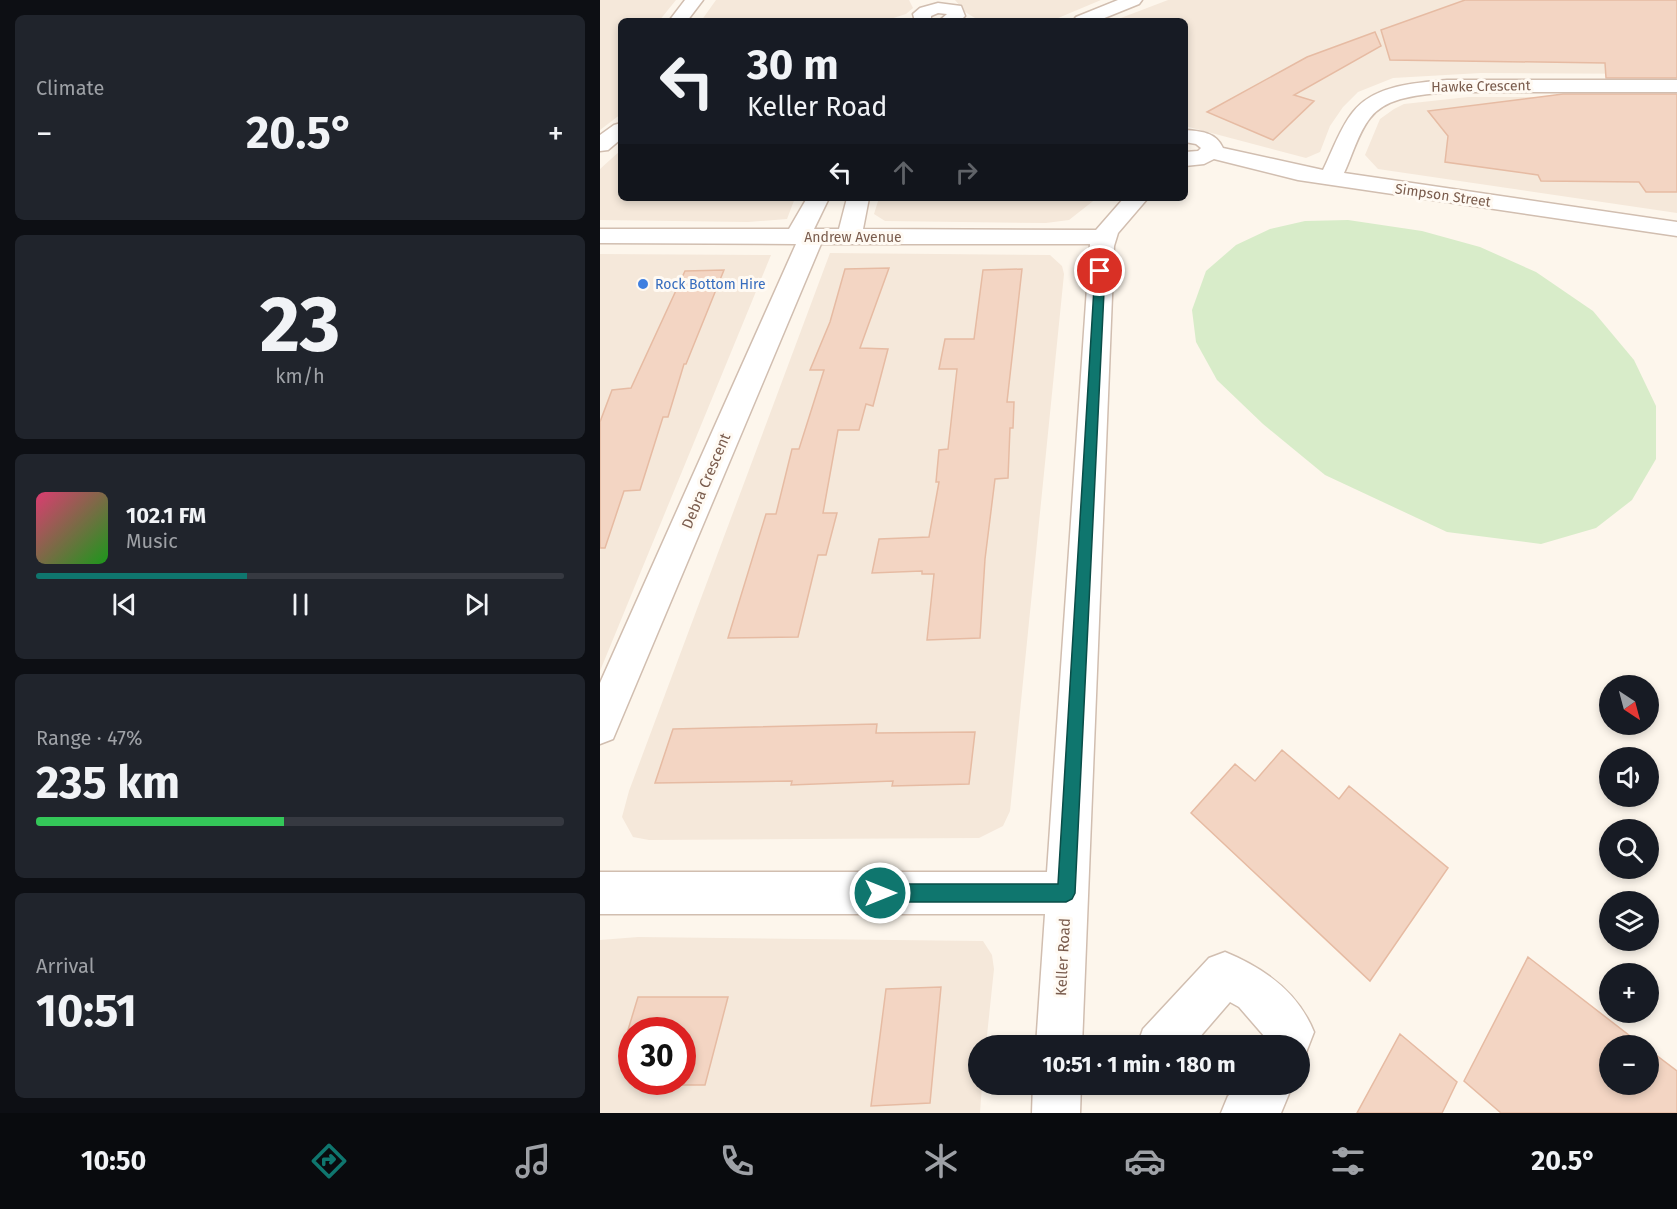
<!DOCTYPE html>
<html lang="en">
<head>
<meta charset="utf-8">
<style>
  :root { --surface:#171b24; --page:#20242c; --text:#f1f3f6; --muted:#9ea1a6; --line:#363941; --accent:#0f766e }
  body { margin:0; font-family:"Fira Sans",sans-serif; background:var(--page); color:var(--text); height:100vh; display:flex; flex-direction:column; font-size:22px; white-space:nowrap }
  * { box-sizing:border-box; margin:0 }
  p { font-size:20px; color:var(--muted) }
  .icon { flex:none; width:33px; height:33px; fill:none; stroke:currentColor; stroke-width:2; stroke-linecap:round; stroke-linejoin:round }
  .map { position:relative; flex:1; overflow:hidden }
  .sheet { display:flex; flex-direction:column; gap:15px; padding:15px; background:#0d0f14; width:600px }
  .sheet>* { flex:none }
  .top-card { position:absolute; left:18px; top:18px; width:570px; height:183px; border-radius:9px; box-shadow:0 3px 9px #0003; background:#171b24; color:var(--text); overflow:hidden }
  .needle { width:39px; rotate:144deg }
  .fabs { position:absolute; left:999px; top:675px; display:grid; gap:12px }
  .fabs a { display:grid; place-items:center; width:60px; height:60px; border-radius:50%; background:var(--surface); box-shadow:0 3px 9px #0003; font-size:30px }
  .speed { position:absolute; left:18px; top:1017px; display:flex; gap:12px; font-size:30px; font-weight:700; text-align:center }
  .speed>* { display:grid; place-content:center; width:78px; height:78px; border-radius:50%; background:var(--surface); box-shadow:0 3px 9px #0003; line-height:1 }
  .speed .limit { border:9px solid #d22; background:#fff; color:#111 }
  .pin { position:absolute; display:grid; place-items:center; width:51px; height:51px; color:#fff; margin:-26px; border:3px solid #fff; border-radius:50%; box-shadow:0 2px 6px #0007 }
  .me { position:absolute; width:66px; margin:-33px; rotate:90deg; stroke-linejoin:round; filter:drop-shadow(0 0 4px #0008) }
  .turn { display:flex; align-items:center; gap:21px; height:126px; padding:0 30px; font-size:27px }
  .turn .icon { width:78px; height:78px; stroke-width:2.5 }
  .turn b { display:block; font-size:42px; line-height:51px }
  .lanes { display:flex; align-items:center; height:57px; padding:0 30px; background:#0003; justify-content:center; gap:30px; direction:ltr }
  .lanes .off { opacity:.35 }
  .big { font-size:45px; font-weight:700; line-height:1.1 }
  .sheet .card { flex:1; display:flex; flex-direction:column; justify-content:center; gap:9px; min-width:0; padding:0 21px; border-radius:9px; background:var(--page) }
  .sheet .dial { align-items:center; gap:0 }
  .dial b { font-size:78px; line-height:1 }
  .song { display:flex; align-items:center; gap:18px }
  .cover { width:72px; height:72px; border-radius:9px; background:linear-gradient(135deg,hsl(340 70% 55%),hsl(120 70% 35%)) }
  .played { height:6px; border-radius:3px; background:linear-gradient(90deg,var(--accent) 40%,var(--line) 40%) }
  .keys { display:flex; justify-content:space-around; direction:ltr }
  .heat { display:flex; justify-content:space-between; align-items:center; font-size:33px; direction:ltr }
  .charge { height:9px; border-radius:4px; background:linear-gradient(90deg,#34c759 47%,var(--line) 0) }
  .trip { position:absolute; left:368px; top:1035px; width:342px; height:60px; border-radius:30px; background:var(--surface); box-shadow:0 3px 9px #0003; font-weight:700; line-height:60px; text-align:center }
  .tab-bar { display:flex; height:96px; justify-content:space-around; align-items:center; background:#090b0e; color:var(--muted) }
  .tab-bar .icon { width:42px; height:42px }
  .tab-bar .selected { color:var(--accent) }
  .tab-bar b { font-size:27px; color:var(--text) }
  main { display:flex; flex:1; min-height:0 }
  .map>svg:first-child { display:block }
  .residential { fill:#f5e8da; fill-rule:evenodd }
  .green { fill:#d8ecc9 }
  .building { fill:#f3d5c3; stroke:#e6bba3; stroke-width:1.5 }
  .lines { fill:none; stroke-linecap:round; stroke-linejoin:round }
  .minor-casing { stroke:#d1beb0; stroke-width:3 }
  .minor { fill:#fff; fill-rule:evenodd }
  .route { fill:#0f766e; stroke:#0a4d48; stroke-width:1.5 }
  .shop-dot { fill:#3f7fe0; stroke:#fffaf3; stroke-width:2 }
  .labels { text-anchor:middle; stroke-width:6; stroke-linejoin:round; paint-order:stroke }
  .far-street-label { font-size:14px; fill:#7a5c4d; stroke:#fffaf3 }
  .far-shop-label { font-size:14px; fill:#366cbe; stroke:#fffaf3; text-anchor:start }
  .street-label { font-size:15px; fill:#7a5c4d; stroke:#fffaf3 }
</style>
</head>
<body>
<main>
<section class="sheet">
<div class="card"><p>Climate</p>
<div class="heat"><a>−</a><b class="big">20.5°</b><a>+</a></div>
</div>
<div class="card dial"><b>23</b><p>km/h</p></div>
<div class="card">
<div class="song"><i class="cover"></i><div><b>102.1 FM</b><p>Music</p></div></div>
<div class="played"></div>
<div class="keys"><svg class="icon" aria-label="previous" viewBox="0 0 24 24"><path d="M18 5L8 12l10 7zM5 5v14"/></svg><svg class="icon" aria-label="pause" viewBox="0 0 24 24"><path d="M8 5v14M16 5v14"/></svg><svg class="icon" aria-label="next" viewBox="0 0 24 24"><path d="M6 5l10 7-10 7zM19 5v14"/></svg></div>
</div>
<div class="card"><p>Range · 47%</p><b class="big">235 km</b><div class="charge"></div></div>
<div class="card"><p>Arrival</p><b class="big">10:51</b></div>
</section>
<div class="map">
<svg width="1077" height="1113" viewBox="0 0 1077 1113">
  <rect width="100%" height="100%" fill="#fdf6ec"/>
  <path class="residential" d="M0,0H76L59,21H21V114L0,130Z
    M116,0H309L313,8L306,14L284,21H101Z
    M355,0H501L451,21H380L365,12Z
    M568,0H1077V74L881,73L793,78L758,92L743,107L730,126L720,152L706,158L585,126V21H513Z
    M868,97H1077V213L778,169L765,155L780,119L794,109L804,104Z
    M21,150V198H195L187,219L148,222L0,220V169Z
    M279,198H497L469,220L446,223L285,221L274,214Z
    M230,253L450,255L462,266L464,274L410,811L403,826L379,838L49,840L33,837L22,817L29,791Z
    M0,254L171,255L0,671Z
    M38,937L383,941L392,955L394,969L386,1045L378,1046V1084L382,1085L380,1113H0V940ZM32,1030H82V1082H32Z"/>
  <path class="green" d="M748,220L822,231L880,247L936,272L993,311L1034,360L1056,406V459L1032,500L996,528L941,544L847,532L725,475L663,424L617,380L596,342L592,310L606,271L636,245L670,229L705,221Z"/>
  <path class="building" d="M865,0H1077V78H1006L1005,63L790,60L781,30Z
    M775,32L781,46L694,95L714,101L673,140L607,112L707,57Z
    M963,94H1077V192H1046L1039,182L941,181L938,175L845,162L848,136L828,111Z
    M289,268L260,348L288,349L273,406L266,404L259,430H238L223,513H237L226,555H218L198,637L128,638L166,514H176L192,449H199L224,370H210L230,322L245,269Z
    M422,269L407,402H414L413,428H410L408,478L395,479L385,559L380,638L327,640L334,574H322V571L272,573L279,539L329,537L339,482H336L339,450L348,449L357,369H339L345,339H374L383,270Z
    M124,270L86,364H84L68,417H63L40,490L24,491L5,548H0V422L12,390L31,388L85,271Z
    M277,724L276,733L375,732L369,784L292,786L293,781L191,785L192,781L55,783L73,729Z
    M682,750L739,799L749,786L848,868L770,981L591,813L635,764L655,781Z
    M928,957L1043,1046H1010V1084H1048V1049L1077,1071V1113H901L864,1081Z
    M341,987L330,1103L271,1106L286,989Z
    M38,997H128L105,1085H82V1030H28Z
    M800,1034L857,1082L842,1113H757Z"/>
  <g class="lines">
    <defs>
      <path id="minor" d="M85,0H103L87,21H69Z
        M518,0H542L539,4L497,21H473L476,17Z
        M338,3L361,6L365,16L360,21H339L347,14L338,13L331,16V21H315L313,14L320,8Z
        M847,80H1077V92H847C821,95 787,96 770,118C758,133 752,156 744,173L1077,222V236L698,180L614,159L604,164L585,166V152L598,151L601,148L596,144L585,142V130C600,131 616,132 623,148L723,170C732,152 740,128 753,112C774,85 815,83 847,80Z
        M21,123V139L8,150L0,151V135L14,125Z
        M207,198H229L214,229H239L247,198H269L263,229L496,230L524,198H548L518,233L514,246L482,1046H436L445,914H0V872H447L490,244H221L13,739L0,744V683L196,244L0,243V229H189Z
        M625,952C664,968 698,992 714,1032L702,1063L699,1064V1046H662L665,1037L639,1007L630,1002L592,1046H537L543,1029L609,958Z
        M433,1084H481L480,1113H432Z
        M644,1084H693L681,1113H621L628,1096Z"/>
    </defs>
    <use href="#minor" class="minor-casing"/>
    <use href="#minor" class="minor"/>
  </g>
  <path class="route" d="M500,268L505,271L475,893L472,899L466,902H280L274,899L271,893L274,887L280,884H458L495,271Z"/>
  <circle class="shop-dot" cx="43" cy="284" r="6"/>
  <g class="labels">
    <g class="far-street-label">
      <text transform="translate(881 86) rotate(-1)" y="5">Hawke Crescent</text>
      <text transform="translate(843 195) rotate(8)" y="5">Simpson Street</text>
      <text x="253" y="242">Andrew Avenue</text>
    </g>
    <g class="far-shop-label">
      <text x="55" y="289">Rock Bottom Hire</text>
    </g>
    <g class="street-label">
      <text transform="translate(106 481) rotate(-67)" y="5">Debra Crescent</text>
      <text transform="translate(463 957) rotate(-87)" y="5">Keller Road</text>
    </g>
  </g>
</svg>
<div class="fabs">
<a><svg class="needle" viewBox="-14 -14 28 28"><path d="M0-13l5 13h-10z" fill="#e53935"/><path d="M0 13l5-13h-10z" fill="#9ea1a6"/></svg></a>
<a><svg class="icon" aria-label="sound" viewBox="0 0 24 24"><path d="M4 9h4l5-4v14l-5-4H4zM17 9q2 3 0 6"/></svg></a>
<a><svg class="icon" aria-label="search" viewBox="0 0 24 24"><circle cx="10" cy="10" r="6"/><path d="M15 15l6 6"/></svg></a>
<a><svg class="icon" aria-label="layers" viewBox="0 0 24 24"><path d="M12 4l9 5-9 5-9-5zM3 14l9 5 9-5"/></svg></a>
<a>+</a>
<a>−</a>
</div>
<div class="speed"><div class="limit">30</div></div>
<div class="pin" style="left:500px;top:271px;background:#d93025"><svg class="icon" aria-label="arrive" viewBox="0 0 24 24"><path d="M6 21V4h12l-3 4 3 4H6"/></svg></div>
<svg class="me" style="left:280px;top:893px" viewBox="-20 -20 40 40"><circle r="17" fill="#0f766e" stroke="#fff" stroke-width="3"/><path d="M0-11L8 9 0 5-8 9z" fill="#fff"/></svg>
<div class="trip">10:51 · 1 min · 180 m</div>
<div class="top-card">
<div class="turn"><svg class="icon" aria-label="left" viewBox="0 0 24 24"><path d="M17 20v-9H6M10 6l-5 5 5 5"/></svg><div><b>30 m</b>Keller Road</div></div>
<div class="lanes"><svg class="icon" aria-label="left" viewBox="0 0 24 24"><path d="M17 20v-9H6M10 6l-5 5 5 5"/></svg><svg class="icon off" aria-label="ahead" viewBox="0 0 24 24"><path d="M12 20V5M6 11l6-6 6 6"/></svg><svg class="icon off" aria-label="right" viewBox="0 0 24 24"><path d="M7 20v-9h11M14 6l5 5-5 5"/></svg></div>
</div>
</div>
</main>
<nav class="tab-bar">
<b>10:50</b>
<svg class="icon selected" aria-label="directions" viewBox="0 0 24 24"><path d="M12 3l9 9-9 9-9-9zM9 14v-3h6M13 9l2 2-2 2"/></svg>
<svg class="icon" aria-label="music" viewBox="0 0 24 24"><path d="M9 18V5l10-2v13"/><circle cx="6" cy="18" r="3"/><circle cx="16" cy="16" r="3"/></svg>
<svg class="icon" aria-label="phone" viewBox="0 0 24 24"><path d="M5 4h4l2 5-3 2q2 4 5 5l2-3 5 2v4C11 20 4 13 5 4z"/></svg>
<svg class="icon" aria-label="climate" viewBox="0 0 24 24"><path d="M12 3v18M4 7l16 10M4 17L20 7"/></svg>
<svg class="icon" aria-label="car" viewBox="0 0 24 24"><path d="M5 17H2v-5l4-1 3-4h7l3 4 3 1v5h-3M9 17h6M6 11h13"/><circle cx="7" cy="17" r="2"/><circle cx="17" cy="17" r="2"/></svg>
<svg class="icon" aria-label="filters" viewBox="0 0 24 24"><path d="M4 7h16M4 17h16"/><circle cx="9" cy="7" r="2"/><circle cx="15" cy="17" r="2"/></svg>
<b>20.5°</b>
</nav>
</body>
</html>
